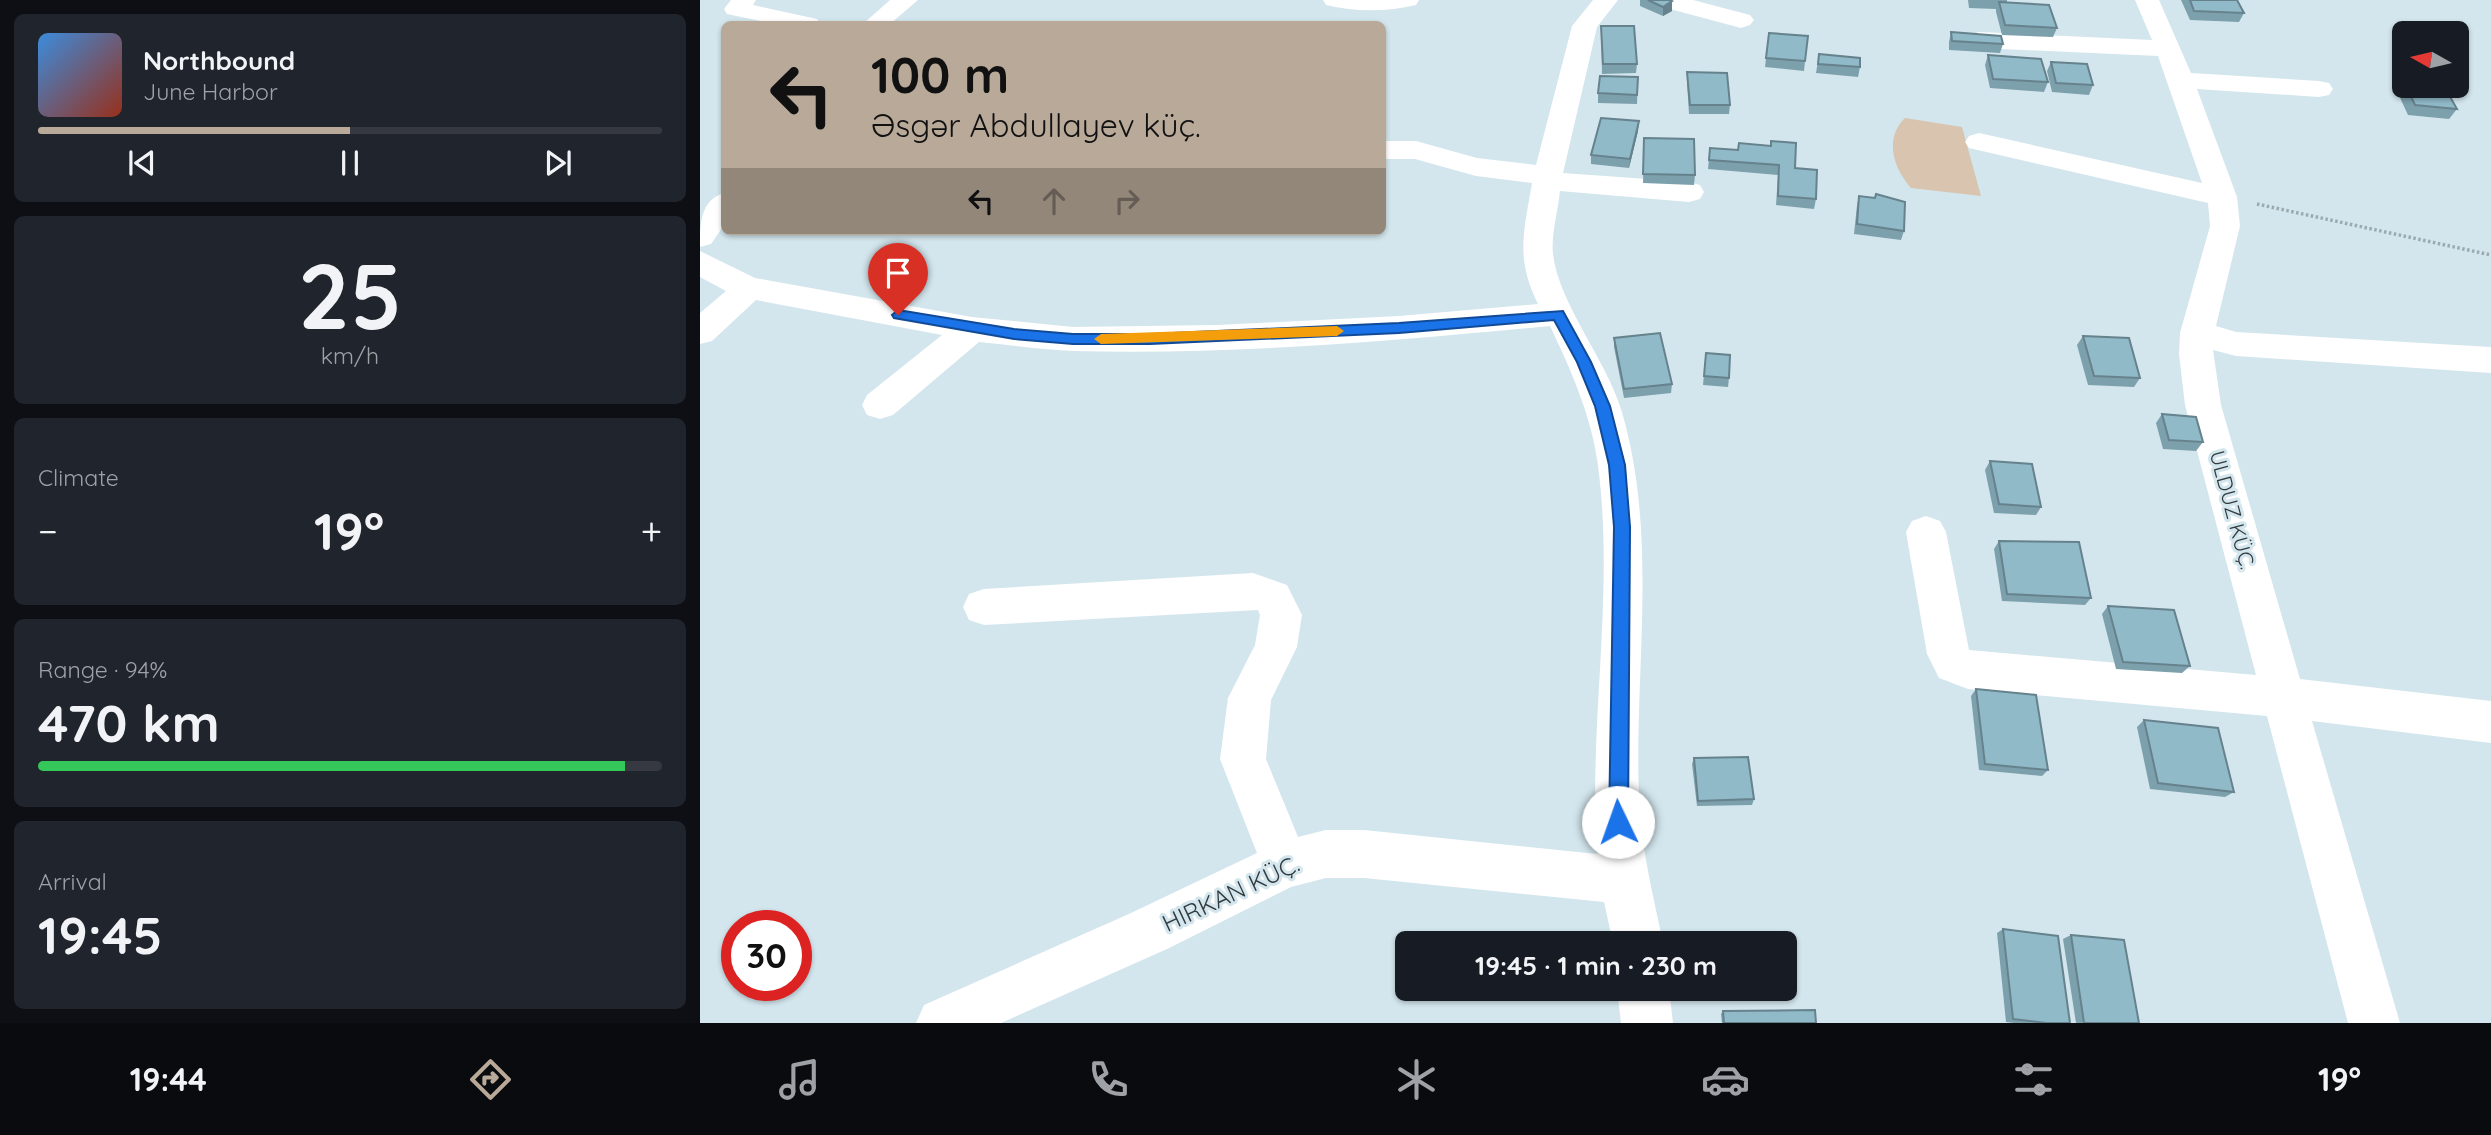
<!DOCTYPE html>
<html lang="en">
<head>
<meta charset="utf-8">
<style>
  :root { --surface:#171b24; --page:#20242c; --text:#f1f3f6; --muted:#9ea1a6; --line:#363941; --accent:#b8a999 }
  body { margin:0; font-family:Quicksand,sans-serif; background:var(--page); color:var(--text); height:100vh; display:flex; flex-direction:column; font-size:26px; white-space:nowrap }
  * { box-sizing:border-box; margin:0 }
  p { font-size:23px; color:var(--muted) }
  .icon { flex:none; width:38px; height:38px; fill:none; stroke:currentColor; stroke-width:2; stroke-linecap:round; stroke-linejoin:round }
  .map { position:relative; flex:1; overflow:hidden }
  .sheet { display:flex; flex-direction:column; gap:14px; padding:14px; background:#0d0f14; width:700px }
  .sheet>* { flex:none }
  .hud { position:absolute; left:21px; top:21px; width:665px; height:214px; border-radius:10px; box-shadow:0 2px 5px #0004; background:#b8a999; color:#111; overflow:hidden }
  .needle { width:46px; rotate:278deg }
  .buttons { position:absolute; left:1692px; top:21px; display:grid; gap:14px }
  .buttons a { display:grid; place-items:center; width:77px; height:77px; border-radius:10px; background:var(--surface); box-shadow:0 2px 5px #0004; font-size:35px }
  .speed { position:absolute; left:21px; top:910px; display:flex; gap:14px; font-size:35px; font-weight:700; text-align:center }
  .speed>* { display:grid; place-content:center; width:91px; height:91px; border-radius:50%; background:var(--surface); box-shadow:0 2px 5px #0004; line-height:1 }
  .speed .limit { border:10px solid #d22; background:#fff; color:#111 }
  .pin { position:absolute; display:grid; place-items:center; width:60px; height:60px; color:#fff; margin:-72px -30px; border-radius:50% 50% 50% 0; rotate:-45deg; box-shadow:0 0 7px #0007 }
  .pin .icon { rotate:45deg }
  .me { position:absolute; width:77px; margin:-38px; rotate:357deg; stroke-linejoin:round; filter:drop-shadow(0 0 5px #0008) }
  .turn { display:flex; align-items:center; gap:24px; height:147px; padding:0 35px; font-size:32px }
  .turn .icon { width:91px; height:91px; stroke-width:2.5 }
  .turn b { display:block; font-size:49px; line-height:60px }
  .lanes { display:flex; align-items:center; height:66px; padding:0 35px; background:#0003; justify-content:center; gap:35px; direction:ltr }
  .lanes .off { opacity:.35 }
  .big { font-size:52px; font-weight:700; line-height:1.1 }
  .sheet .widget { flex:1; display:flex; flex-direction:column; justify-content:center; gap:10px; min-width:0; padding:0 24px; border-radius:10px; background:var(--page) }
  .sheet .dial { align-items:center; gap:0 }
  .dial b { font-size:91px; line-height:1 }
  .song { display:flex; align-items:center; gap:21px }
  .cover { width:84px; height:84px; border-radius:10px; background:linear-gradient(135deg,hsl(210 70% 55%),hsl(10 70% 35%)) }
  .played { height:7px; border-radius:4px; background:linear-gradient(90deg,var(--accent) 50%,var(--line) 50%) }
  .keys { display:flex; justify-content:space-around; direction:ltr }
  .heat { display:flex; justify-content:space-between; align-items:center; font-size:38px; direction:ltr }
  .charge { height:10px; border-radius:5px; background:linear-gradient(90deg,#34c759 94%,var(--line) 0) }
  .trip { position:absolute; left:695px; top:931px; width:402px; height:70px; border-radius:10px; background:var(--surface); box-shadow:0 2px 5px #0004; font-weight:700; line-height:70px; text-align:center }
  .tabs { display:flex; height:112px; justify-content:space-around; align-items:center; background:#090b0e; color:var(--muted) }
  .tabs .icon { width:49px; height:49px }
  .tabs .active { color:var(--accent) }
  .tabs b { font-size:32px; color:var(--text) }
  main { display:flex; flex:1; min-height:0 }
  .map>svg:first-child { display:block }
  .green { fill:#d8c4af }
  .lines { fill:none; stroke-linecap:round; stroke-linejoin:round }
  .path { stroke:#9baaaf; stroke-width:3.5; stroke-dasharray:2.5 2.5; stroke-linecap:butt }
  .minor { fill:#fff; fill-rule:evenodd }
  .wall { fill:#7da0ad }
  .shaded-wall { fill:#66828d }
  .building { fill:#91bac9; stroke:#66828d; stroke-width:2 }
  .route { fill:#1a73e8; stroke:#114b97; stroke-width:2 }
  .slow { fill:#f59e0b }
  .labels { text-anchor:middle; stroke-width:6; stroke-linejoin:round; paint-order:stroke }
  .street-label { font-size:21px; fill:#333a3d; stroke:#d3e6ed }
  .near-street-label { font-size:24px; fill:#333a3d; stroke:#d3e6ed }
</style>
</head>
<body>
<main>
<section class="sheet">
<div class="widget">
<div class="song"><i class="cover"></i><div><b>Northbound</b><p>June Harbor</p></div></div>
<div class="played"></div>
<div class="keys"><svg class="icon" aria-label="previous" viewBox="0 0 24 24"><path d="M18 5L8 12l10 7zM5 5v14"/></svg><svg class="icon" aria-label="pause" viewBox="0 0 24 24"><path d="M8 5v14M16 5v14"/></svg><svg class="icon" aria-label="next" viewBox="0 0 24 24"><path d="M6 5l10 7-10 7zM19 5v14"/></svg></div>
</div>
<div class="widget dial"><b>25</b><p>km/h</p></div>
<div class="widget"><p>Climate</p>
<div class="heat"><a>−</a><b class="big">19°</b><a>+</a></div>
</div>
<div class="widget"><p>Range · 94%</p><b class="big">470 km</b><div class="charge"></div></div>
<div class="widget"><p>Arrival</p><b class="big">19:45</b></div>
</section>
<div class="map">
<svg width="1791" height="1023" viewBox="0 0 1791 1023">
  <rect width="100%" height="100%" fill="#d3e6ed"/>
  <path class="green" d="M1205,118L1262,127L1281,196L1211,188C1193,168 1184,138 1205,118Z"/>
  <g class="lines">
    <path class="path" d="M1557,204L1791,255"/>
    <path class="minor" d="M31,0H56L53,5L117,19L121,24H74L27,14L24,9Z
      M190,0H218L190,24H163Z
      M623,0H719L716,5C687,12 655,12 626,5Z
      M893,0H918L897,27L863,173L989,182L1000,185L1004,192L1000,199L989,202L860,191C858,211 851,235 853,254C859,304 905,358 921,409C959,536 934,667 939,798C941,848 953,894 963,943H913L904,902L664,878H626L591,887L467,949L301,1023H216L224,1005L431,913L557,853L520,759L528,698L555,645L560,615L558,610L284,625L269,620L263,607L269,594L284,589L553,573L587,585L602,615L597,647L571,700L566,759L598,837L626,830H664L897,854C888,725 915,594 898,466C892,417 871,370 850,326C692,341 533,355 375,351C343,350 311,345 279,342L193,415L180,419L167,415L162,405L167,395L242,335L56,300L12,341L0,344V313L26,291L0,277V251L55,278L272,317L373,327L517,325L699,316L838,304C815,258 824,231 832,183L776,176L715,159H682V141H716L777,158L836,165L872,26Z
      M952,0H993L1050,15L1054,20L1050,25L1041,28L955,5Z
      M1435,0H1459L1491,73L1619,81L1629,83L1633,89L1629,95L1619,97L1497,89L1537,197L1540,226L1516,326L1536,332L1791,347V373L1536,356L1513,350L1521,405L1600,679L1791,701V743L1612,721L1700,1023H1648L1567,716L1268,689L1239,678L1227,654L1206,532L1212,521L1226,516L1240,521L1246,532L1269,650L1556,675L1485,405L1479,354L1480,333L1510,226L1508,203L1269,148L1265,142L1269,136L1279,133L1502,183L1458,56L1279,48L1270,45L1266,40L1270,35L1279,32L1452,40Z
      M24,193V225L11,244L0,247C0,225 0,200 24,193Z
      M917,989H969L973,1023H921Z"/>
  </g>
  <path class="wall" d="M940,0H970L972,1V11L963,16L940,6Z
    M1268,0H1307V3L1357,28L1353,37L1302,35L1296,12V9L1269,8Z
    M1481,0H1537L1544,13L1539,22L1490,20Z
    M901,26L937,64L936,73L902,74Z
    M1251,32L1303,44L1300,53L1249,50V42Z
    M1069,33L1105,61L1104,71L1065,67Z
    M1119,54L1160,67L1158,77L1116,73Z
    M1288,55L1348,82L1344,92L1290,88L1285,65Z
    M1351,62L1393,85L1389,95L1352,92L1347,71Z
    M987,72L1030,105L1029,114H989L987,82Z
    M938,77L937,104L898,103V93Z
    M1702,78H1704V86H1744L1757,109L1749,119L1708,115L1695,87Z
    M938,131L929,168L891,164V155Z
    M944,138L995,175L994,185L943,183Z
    M1010,148L1095,168L1116,199L1114,209L1076,205L1078,175L1008,169Z
    M1176,194L1204,231L1201,240L1154,234L1157,205L1159,196L1175,198Z
    M1383,336L1440,378L1434,387L1388,385L1377,345Z
    M914,338L972,384L971,393L924,398L914,347Z
    M1006,353L1029,378L1028,387L1003,385Z
    M1462,414L1503,442L1496,451L1463,449L1456,423Z
    M1290,461L1341,507L1336,515L1294,513L1285,470Z
    M1299,541L1391,598L1385,605L1302,601L1294,549Z
    M1408,606L1490,666L1482,673L1416,669L1402,614Z
    M1276,689L1348,770L1342,776L1279,770L1271,696Z
    M1444,720L1534,792L1525,797L1450,789L1437,727Z
    M994,758L1054,799L1052,805L997,806L992,764Z
    M1303,929L1370,1023H1314L1306,1022L1297,933Z
    M1371,935L1439,1023H1376L1363,939Z
    M1023,1011L1116,1023H1022L1021,1014Z"/>
  <path class="shaded-wall" d="M972,1V11L963,16V7Z
    M939,121L938,131L929,168L930,159Z"/>
  <path class="building" d="M948,0H970L972,1L963,7Z
    M1490,0H1537L1544,13L1494,11Z
    M1299,2L1349,5L1357,28L1305,25Z
    M901,26H934L937,64H903Z
    M1251,32L1301,36L1303,44L1252,41Z
    M1069,33L1108,36L1105,61L1066,58Z
    M1119,54L1160,58V67L1118,64Z
    M1288,55L1341,59L1348,82L1293,79Z
    M1351,62L1387,64L1393,85L1356,83Z
    M987,72L1027,73L1030,105H990Z
    M900,76L938,77L937,95L898,93Z
    M1706,86H1744L1757,109L1715,105Z
    M901,118L939,121L930,159L891,155Z
    M944,138L994,139L995,175L943,174Z
    M1071,141L1096,143L1095,168L1117,170L1116,199L1078,196L1079,165L1009,160L1010,148L1038,150L1039,143L1071,146Z
    M1176,194L1205,202L1204,231L1157,224L1159,196L1175,198Z
    M960,333L972,384L924,389L914,338Z
    M1383,336L1429,338L1440,378L1394,376Z
    M1006,353L1030,355L1029,378L1004,376Z
    M1462,414L1496,417L1503,442L1469,440Z
    M1290,461L1332,464L1341,507L1299,504Z
    M1299,541L1379,542L1391,598L1307,594Z
    M1408,606L1474,610L1490,666L1423,662Z
    M1276,689L1336,695L1348,770L1285,764Z
    M1444,720L1518,728L1534,792L1458,783Z
    M1048,757L1054,799L998,801L994,758Z
    M1303,929L1358,936L1370,1023H1346L1313,1019Z
    M1371,935L1424,940L1439,1023H1384Z
    M1115,1010L1116,1023H1024L1023,1011Z"/>
  <path class="route" d="M198,310L314,329L373,334H450L699,323L863,311L891,362L910,406L925,465L930,527L928,822L925,829L918,832L912,829L909,822L914,527L909,465L895,406L877,362L854,320L699,333L450,344H373L314,339L194,318L192,315Z"/>
  <path class="slow" d="M637,326L644,331L637,336L401,344L394,339L401,334Z"/>
  <g class="labels">
    <g class="street-label">
      <text transform="translate(1532 510) rotate(75)" y="7">ULDUZ KÜÇ.</text>
    </g>
    <g class="near-street-label">
      <text transform="translate(531 894) rotate(-25)" y="8">HIRKAN KÜÇ.</text>
    </g>
  </g>
</svg>
<div class="buttons">
<a><svg class="needle" viewBox="-14 -14 28 28"><path d="M0-13l5 13h-10z" fill="#e53935"/><path d="M0 13l5-13h-10z" fill="#9ea1a6"/></svg></a>
</div>
<div class="speed"><div class="limit">30</div></div>
<div class="pin" style="left:198px;top:315px;background:#d93025"><svg class="icon" aria-label="arrive" viewBox="0 0 24 24"><path d="M6 21V4h12l-3 4 3 4H6"/></svg></div>
<svg class="me" style="left:918px;top:822px" viewBox="-20 -20 40 40"><circle r="19" fill="#fff"/><path d="M0-13L10 11 0 6-10 11z" fill="#1a73e8"/></svg>
<div class="trip">19:45 · 1 min · 230 m</div>
<div class="hud">
<div class="turn"><svg class="icon" aria-label="left" viewBox="0 0 24 24"><path d="M17 20v-9H6M10 6l-5 5 5 5"/></svg><div><b>100 m</b>Əsgər Abdullayev küç.</div></div>
<div class="lanes"><svg class="icon" aria-label="left" viewBox="0 0 24 24"><path d="M17 20v-9H6M10 6l-5 5 5 5"/></svg><svg class="icon off" aria-label="ahead" viewBox="0 0 24 24"><path d="M12 20V5M6 11l6-6 6 6"/></svg><svg class="icon off" aria-label="right" viewBox="0 0 24 24"><path d="M7 20v-9h11M14 6l5 5-5 5"/></svg></div>
</div>
</div>
</main>
<nav class="tabs">
<b>19:44</b>
<svg class="icon active" aria-label="directions" viewBox="0 0 24 24"><path d="M12 3l9 9-9 9-9-9zM9 14v-3h6M13 9l2 2-2 2"/></svg>
<svg class="icon" aria-label="music" viewBox="0 0 24 24"><path d="M9 18V5l10-2v13"/><circle cx="6" cy="18" r="3"/><circle cx="16" cy="16" r="3"/></svg>
<svg class="icon" aria-label="phone" viewBox="0 0 24 24"><path d="M5 4h4l2 5-3 2q2 4 5 5l2-3 5 2v4C11 20 4 13 5 4z"/></svg>
<svg class="icon" aria-label="climate" viewBox="0 0 24 24"><path d="M12 3v18M4 7l16 10M4 17L20 7"/></svg>
<svg class="icon" aria-label="car" viewBox="0 0 24 24"><path d="M5 17H2v-5l4-1 3-4h7l3 4 3 1v5h-3M9 17h6M6 11h13"/><circle cx="7" cy="17" r="2"/><circle cx="17" cy="17" r="2"/></svg>
<svg class="icon" aria-label="filters" viewBox="0 0 24 24"><path d="M4 7h16M4 17h16"/><circle cx="9" cy="7" r="2"/><circle cx="15" cy="17" r="2"/></svg>
<b>19°</b>
</nav>
</body>
</html>
